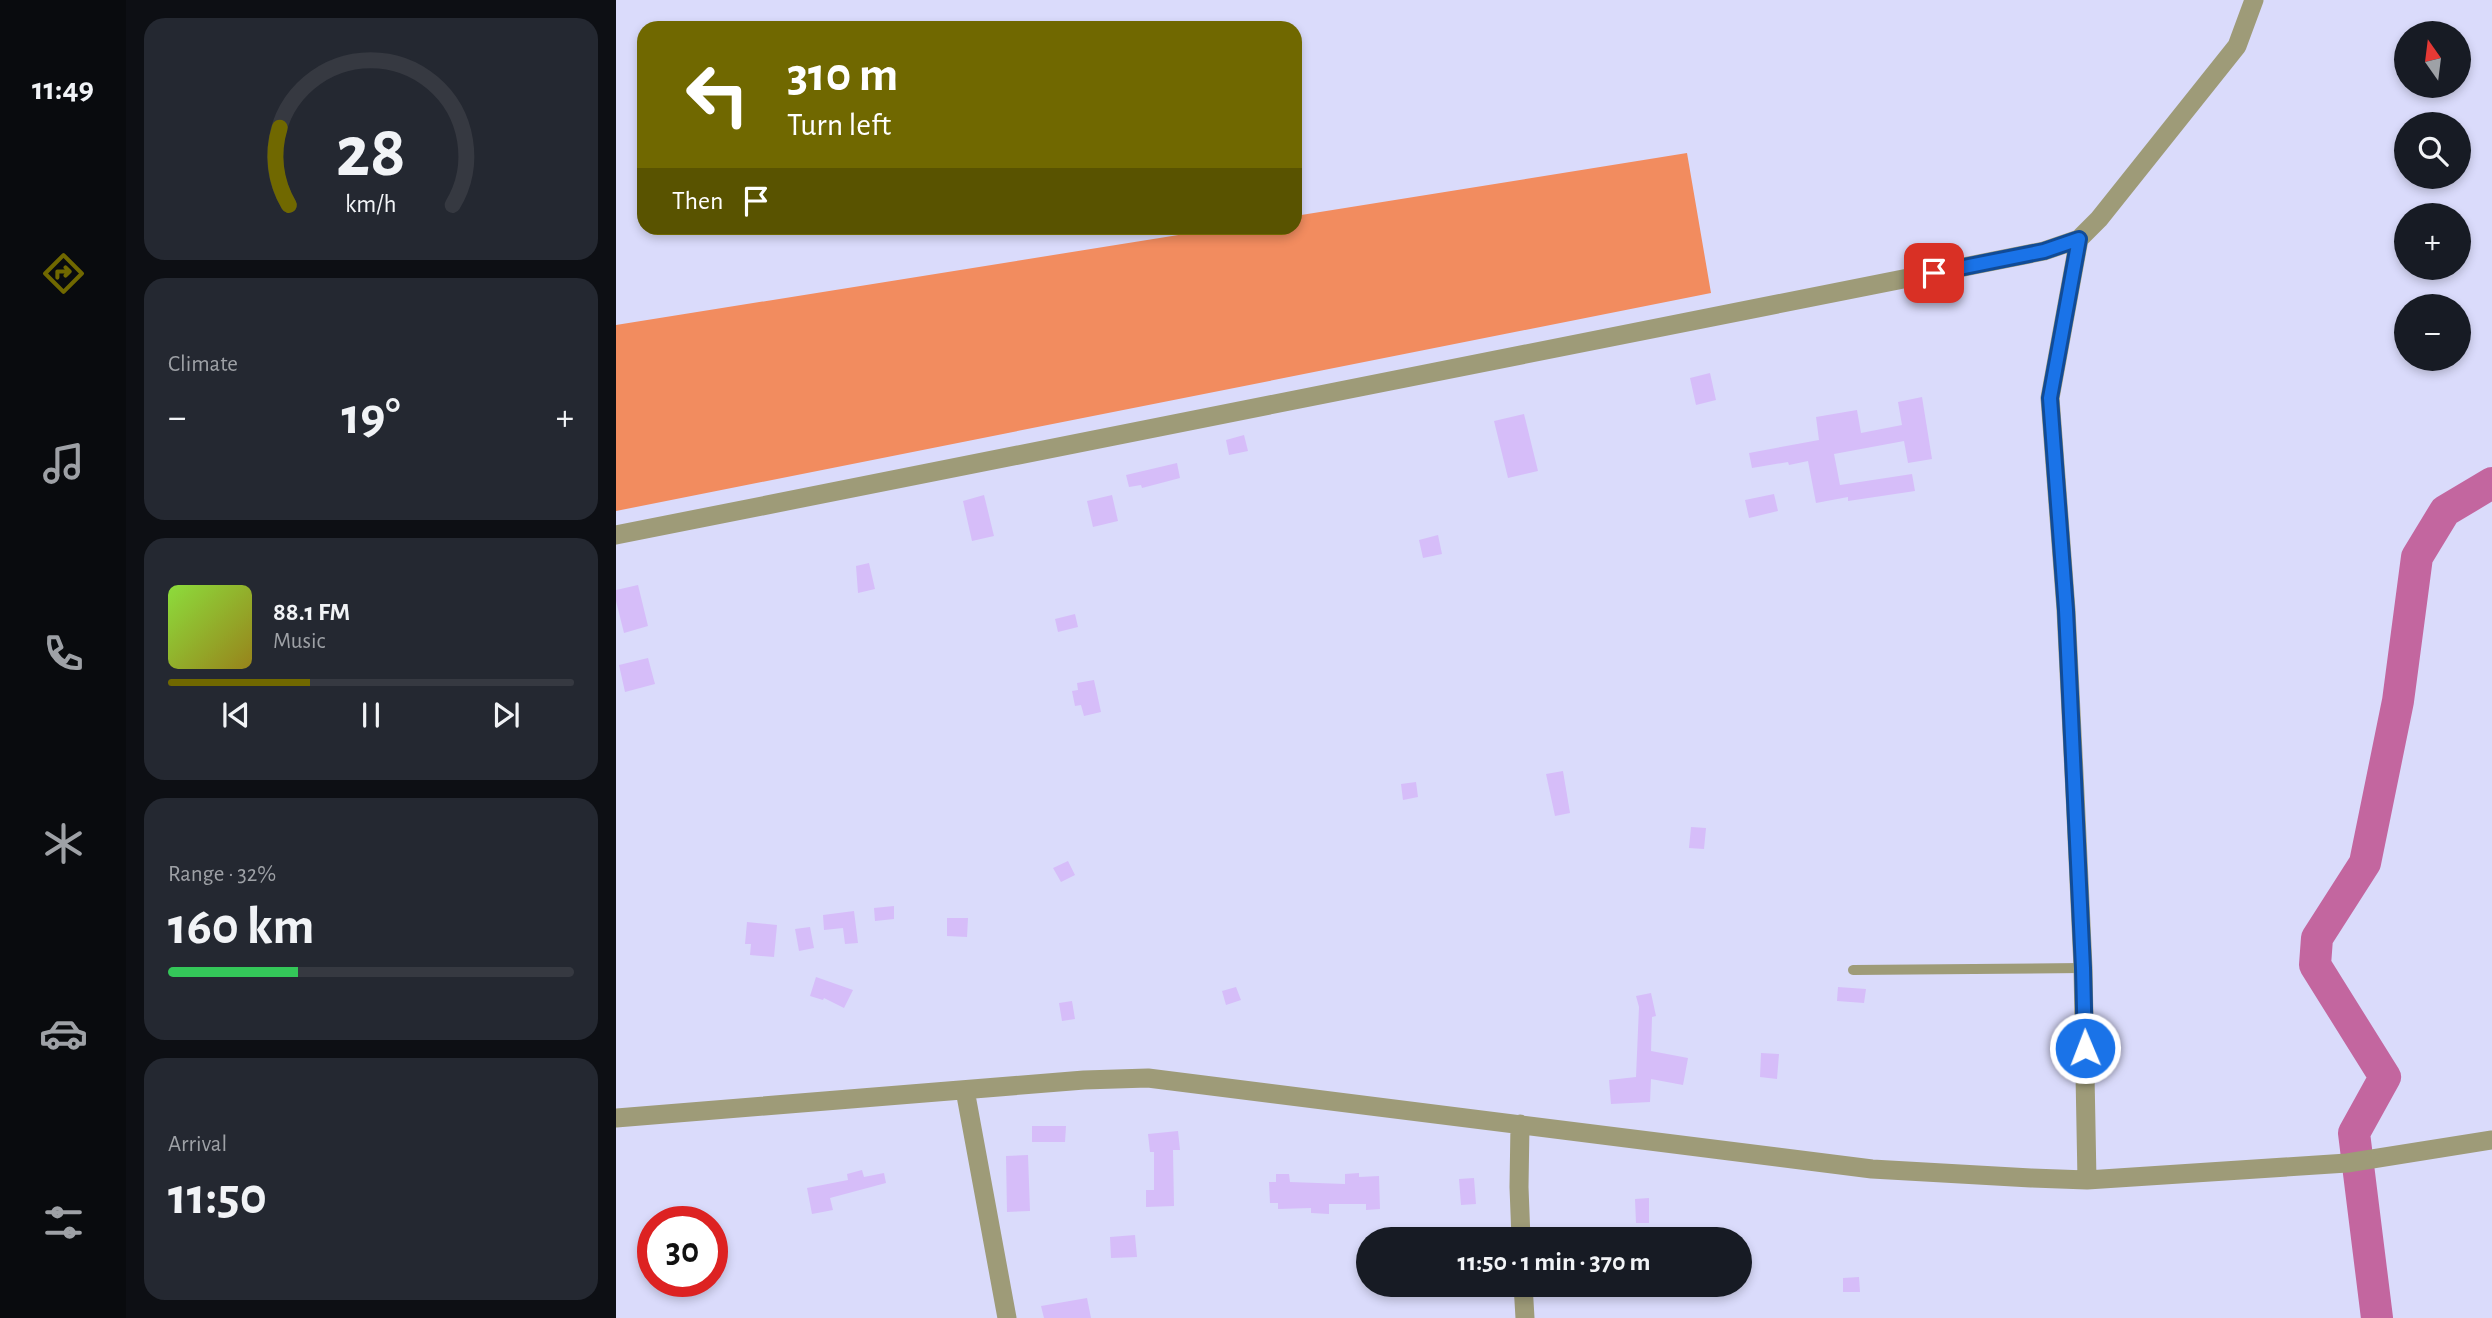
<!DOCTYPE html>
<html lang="en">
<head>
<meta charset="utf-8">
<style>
  :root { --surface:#171b24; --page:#242831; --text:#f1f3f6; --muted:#9ea1a6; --line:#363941; --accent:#706800 }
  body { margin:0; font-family:"Alegreya Sans",sans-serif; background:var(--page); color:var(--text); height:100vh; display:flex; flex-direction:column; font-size:26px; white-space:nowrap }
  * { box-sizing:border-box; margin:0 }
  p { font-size:23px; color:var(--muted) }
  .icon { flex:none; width:38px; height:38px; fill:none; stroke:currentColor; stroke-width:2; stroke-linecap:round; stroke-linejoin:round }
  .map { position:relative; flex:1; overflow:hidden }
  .sheet { display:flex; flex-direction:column; gap:18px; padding:18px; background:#0d0f14; width:490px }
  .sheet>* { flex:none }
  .top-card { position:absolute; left:21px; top:21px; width:665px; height:214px; border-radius:21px; box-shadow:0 4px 10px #0003; background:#706800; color:#fff; overflow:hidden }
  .needle { width:46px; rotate:346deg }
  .controls { position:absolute; left:1778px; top:21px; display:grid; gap:14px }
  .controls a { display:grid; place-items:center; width:77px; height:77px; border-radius:50%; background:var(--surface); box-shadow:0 4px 10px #0003; font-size:35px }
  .speed { position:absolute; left:21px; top:1206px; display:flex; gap:14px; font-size:35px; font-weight:700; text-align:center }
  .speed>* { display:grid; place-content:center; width:91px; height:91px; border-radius:50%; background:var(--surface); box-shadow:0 4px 10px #0003; line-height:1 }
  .speed .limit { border:10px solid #d22; background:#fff; color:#111 }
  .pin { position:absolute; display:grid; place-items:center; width:60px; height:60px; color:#fff; margin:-30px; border-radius:14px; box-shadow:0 4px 10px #0006 }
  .me { position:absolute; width:77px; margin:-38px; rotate:359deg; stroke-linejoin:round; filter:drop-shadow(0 0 5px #0008) }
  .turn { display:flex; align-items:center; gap:24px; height:147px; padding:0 35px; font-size:32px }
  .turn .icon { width:91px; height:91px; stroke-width:2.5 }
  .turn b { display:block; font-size:49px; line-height:60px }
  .then { display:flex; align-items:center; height:66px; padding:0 35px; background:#0003; gap:14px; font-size:26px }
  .big { font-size:52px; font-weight:600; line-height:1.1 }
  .sheet .card { flex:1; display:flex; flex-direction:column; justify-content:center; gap:10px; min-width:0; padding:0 24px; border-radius:21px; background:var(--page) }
  .sheet .dial { align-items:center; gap:0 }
  .dial svg { height:182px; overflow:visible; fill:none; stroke:var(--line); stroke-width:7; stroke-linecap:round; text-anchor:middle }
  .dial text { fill:var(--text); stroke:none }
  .song { display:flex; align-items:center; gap:21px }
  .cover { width:84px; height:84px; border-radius:10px; background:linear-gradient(135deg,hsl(90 70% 55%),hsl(50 70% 35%)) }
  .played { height:7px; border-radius:4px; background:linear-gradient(90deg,var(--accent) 35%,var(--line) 35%) }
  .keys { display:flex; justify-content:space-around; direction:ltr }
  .heat { display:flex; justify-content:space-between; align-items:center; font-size:38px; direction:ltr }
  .charge { height:10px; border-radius:5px; background:linear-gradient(90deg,#34c759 32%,var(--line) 0) }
  .trip { position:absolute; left:740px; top:1227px; width:396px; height:70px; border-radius:35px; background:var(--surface); box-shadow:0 4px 10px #0003; font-weight:600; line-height:70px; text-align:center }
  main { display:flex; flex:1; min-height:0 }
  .tabs { display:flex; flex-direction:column; width:126px; justify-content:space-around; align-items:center; background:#090b0e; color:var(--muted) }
  .tabs .icon { width:49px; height:49px }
  .tabs .active { color:var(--accent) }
  .tabs b { font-size:32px; color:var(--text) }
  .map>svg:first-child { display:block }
  .forest { fill:#f28c5f }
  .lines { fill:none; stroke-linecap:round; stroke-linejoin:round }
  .river { stroke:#c3669f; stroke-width:32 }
  .building { fill:#d6bdf9 }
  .lane { stroke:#9e9b78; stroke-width:10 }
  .street { stroke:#9e9b78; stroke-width:19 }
  .route-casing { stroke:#114b97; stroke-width:18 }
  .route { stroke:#1a73e8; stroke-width:12 }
</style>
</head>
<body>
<main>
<nav class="tabs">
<b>11:49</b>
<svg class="icon active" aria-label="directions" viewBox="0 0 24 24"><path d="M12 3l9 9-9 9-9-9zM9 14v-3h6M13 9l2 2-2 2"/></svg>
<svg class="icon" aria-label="music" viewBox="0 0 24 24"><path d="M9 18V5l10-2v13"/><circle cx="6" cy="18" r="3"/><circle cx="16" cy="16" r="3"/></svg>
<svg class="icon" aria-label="phone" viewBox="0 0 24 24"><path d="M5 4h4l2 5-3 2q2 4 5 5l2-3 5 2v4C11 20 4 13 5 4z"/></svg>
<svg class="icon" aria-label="climate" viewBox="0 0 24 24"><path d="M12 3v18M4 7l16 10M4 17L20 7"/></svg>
<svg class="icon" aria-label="car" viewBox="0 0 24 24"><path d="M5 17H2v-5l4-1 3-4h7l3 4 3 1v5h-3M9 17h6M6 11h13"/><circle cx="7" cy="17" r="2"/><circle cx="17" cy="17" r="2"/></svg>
<svg class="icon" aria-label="filters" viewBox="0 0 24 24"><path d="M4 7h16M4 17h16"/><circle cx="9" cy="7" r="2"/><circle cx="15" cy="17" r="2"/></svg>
</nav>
<section class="sheet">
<div class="card dial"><svg viewBox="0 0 100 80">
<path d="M14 69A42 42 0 1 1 86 69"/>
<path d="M14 69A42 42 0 0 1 10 35" stroke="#706800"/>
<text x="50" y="56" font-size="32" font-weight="700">28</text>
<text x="50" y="72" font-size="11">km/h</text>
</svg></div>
<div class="card"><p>Climate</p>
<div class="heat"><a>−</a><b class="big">19°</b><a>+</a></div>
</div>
<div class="card">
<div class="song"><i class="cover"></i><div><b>88.1 FM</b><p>Music</p></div></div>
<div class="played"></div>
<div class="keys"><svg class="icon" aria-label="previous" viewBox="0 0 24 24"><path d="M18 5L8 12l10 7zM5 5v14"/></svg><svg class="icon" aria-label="pause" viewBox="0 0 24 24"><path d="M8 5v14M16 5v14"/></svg><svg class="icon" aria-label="next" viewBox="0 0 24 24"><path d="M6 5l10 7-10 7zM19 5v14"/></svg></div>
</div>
<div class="card"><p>Range · 32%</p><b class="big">160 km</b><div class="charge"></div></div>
<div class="card"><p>Arrival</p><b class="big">11:50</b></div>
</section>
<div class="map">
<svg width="1876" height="1318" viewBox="0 0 1876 1318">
  <rect width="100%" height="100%" fill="#dadbfb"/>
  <path class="forest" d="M1071,153L1095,293L0,511V325L606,228H679V216Z"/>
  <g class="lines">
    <path class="river" d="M1761,1318L1738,1133L1769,1077L1699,965L1701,938L1749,863L1782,701L1801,557L1829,511L1876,483"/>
  </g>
  <path class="building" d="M1094,373L1100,400L1080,405L1074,378Z
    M1306,397L1316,459L1292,463L1288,441L1218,454L1224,485L1296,474L1299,491L1232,501V497L1200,503L1192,461L1173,465L1172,462L1136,468L1133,453L1203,440L1200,417L1241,410L1245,433L1286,425L1282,402Z
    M908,414L922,471L892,478L878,421Z
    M628,435L632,451L613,455L610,440Z
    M561,463L564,478L526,488L525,485L513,487L510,475Z
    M1158,494L1162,511L1133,518L1129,500Z
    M368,495L378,536L356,541L347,501Z
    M496,495L502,521L477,527L471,501Z
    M822,535L826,554L807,558L803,540Z
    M253,563L259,589L242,593L240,566Z
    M22,585L32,626L8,633L0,601V590Z
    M459,614L462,627L442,632L439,619Z
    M32,658L39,684L9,692L3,665Z
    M478,680L485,712L468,716L465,705L459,706L456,691L462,690L461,683Z
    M947,771L954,813L939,816L930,774Z
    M800,782L802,797L787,800L785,784Z
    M1075,827L1090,828L1088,849L1073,848Z
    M452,861L459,875L445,882L437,868Z
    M278,906V919L259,921L258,908Z
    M238,911L242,943L229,944L227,928L208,930L207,915Z
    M331,918H352L351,937L331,936Z
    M131,922L161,925L158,957L134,955L135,944H129Z
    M194,927L198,948L183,951L179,929Z
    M200,977L237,990L228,1008L208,998L207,1000L194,996Z
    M620,987L625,1000L610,1005L606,991Z
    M1222,987L1250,989L1248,1003L1221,1001Z
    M1035,993L1040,1016L1036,1017L1035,1051L1072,1058L1067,1085L1035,1079L1034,1102L995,1104L993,1080L1020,1077L1023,1007L1020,996Z
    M456,1001L459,1019L446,1021L443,1003Z
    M1145,1053L1163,1054L1161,1079L1144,1077Z
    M416,1126H450L449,1142H416Z
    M562,1131L564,1150H557L558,1206L530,1207V1190H538V1152H534L532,1134Z
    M412,1155L414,1211L391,1212L390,1156Z
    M246,1170L248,1177L268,1173L270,1183L214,1198L217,1210L196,1214L191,1188L232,1180L231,1174Z
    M743,1173V1177L763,1176L764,1209L750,1210V1204H713V1214L695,1213V1208L662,1209V1203H654L653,1182H660V1174H673L674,1182L729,1184V1174Z
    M858,1178L860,1204L845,1205L843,1179Z
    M1033,1198V1223H1020L1019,1199Z
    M519,1235L521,1257L495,1258L494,1237Z
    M1243,1277L1244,1292H1227V1278Z
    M471,1298L475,1318H428L425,1306Z"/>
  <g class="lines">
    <path class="lane" d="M1237,970L1467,968"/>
    <path class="street" d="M1463,239L1434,398L1450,610L1459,794L1467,968L1471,1180
      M0,535L1428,251L1463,239L1483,219L1621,46L1638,0
      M349,1090L391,1318
      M0,1118L468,1080L532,1078L1256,1169L1415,1178L1471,1180L1731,1163L1876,1140
      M904,1124L903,1187L905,1239
      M907,1284L909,1318"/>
  </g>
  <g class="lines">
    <defs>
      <path id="route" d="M1318,273L1428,251L1463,239L1434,398L1450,610L1467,968L1469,1048"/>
    </defs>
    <use href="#route" class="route-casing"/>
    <use href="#route" class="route"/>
  </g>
</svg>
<div class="controls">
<a><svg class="needle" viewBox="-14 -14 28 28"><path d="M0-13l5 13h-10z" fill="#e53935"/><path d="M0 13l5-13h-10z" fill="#9ea1a6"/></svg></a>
<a><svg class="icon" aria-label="search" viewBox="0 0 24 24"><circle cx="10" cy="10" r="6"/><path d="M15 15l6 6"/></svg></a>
<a>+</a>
<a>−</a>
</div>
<div class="speed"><div class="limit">30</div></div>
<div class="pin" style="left:1318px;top:273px;background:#d93025"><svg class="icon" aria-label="arrive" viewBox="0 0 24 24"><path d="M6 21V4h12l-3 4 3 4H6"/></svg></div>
<svg class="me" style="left:1469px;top:1048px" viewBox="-20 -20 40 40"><circle r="17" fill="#1a73e8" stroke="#fff" stroke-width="3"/><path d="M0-11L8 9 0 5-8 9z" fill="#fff"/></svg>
<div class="trip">11:50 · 1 min · 370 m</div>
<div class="top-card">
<div class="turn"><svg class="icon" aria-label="left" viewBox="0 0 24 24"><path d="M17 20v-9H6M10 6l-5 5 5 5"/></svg><div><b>310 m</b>Turn left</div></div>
<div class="then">Then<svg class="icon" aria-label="arrive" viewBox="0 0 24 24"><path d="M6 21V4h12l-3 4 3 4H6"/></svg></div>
</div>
</div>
</main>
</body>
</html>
